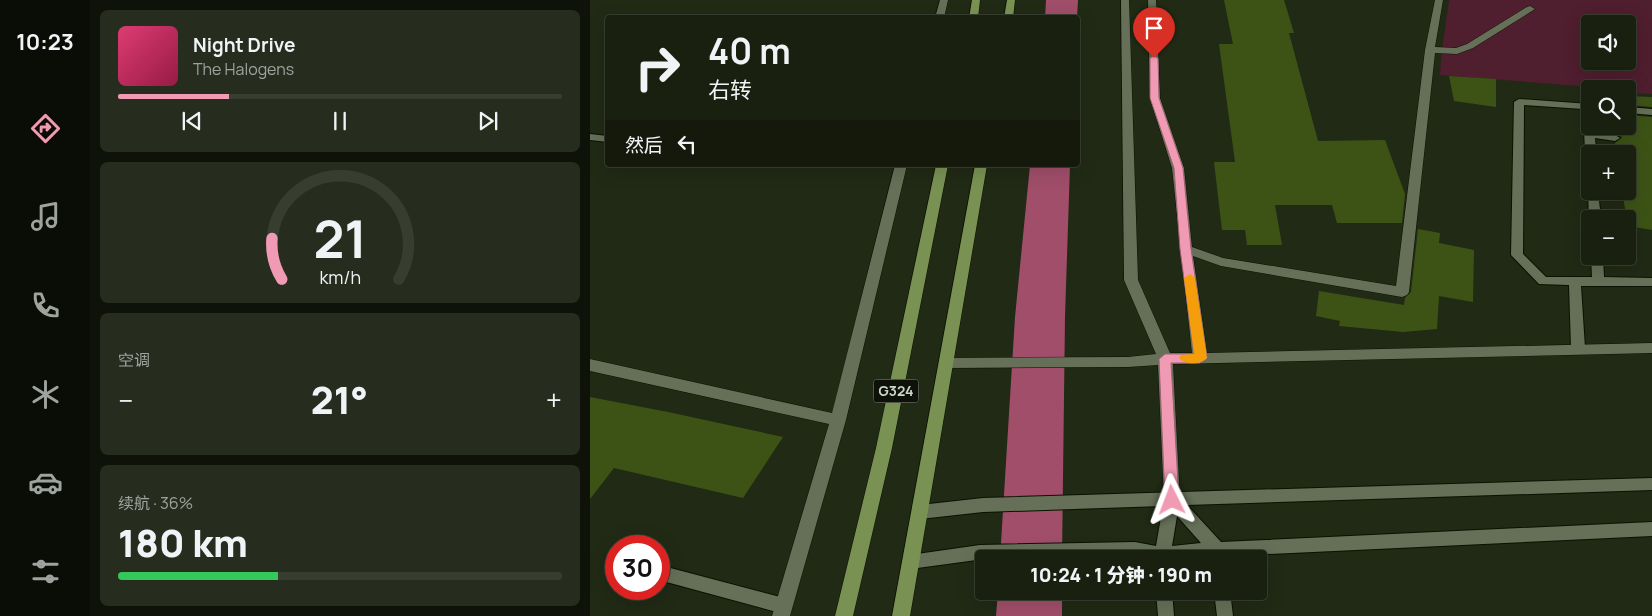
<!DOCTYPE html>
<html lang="zh">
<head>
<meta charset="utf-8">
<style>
  :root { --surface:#192010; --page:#262d1e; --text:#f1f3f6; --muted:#9fa39f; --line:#373e30; --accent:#f19ab3 }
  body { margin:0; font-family:Manrope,"Noto Sans SC",sans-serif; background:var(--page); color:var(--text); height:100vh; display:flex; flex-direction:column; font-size:19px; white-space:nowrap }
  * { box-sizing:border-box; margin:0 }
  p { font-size:16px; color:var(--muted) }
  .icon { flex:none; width:28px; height:28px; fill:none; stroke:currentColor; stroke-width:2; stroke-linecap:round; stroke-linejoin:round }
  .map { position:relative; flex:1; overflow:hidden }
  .side { display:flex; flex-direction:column; gap:10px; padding:10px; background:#0e1209; width:500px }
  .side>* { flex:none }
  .banner { position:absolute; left:15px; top:15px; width:475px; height:152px; border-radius:5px; box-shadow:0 5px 20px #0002,0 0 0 1px var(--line); background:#192010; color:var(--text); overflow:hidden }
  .tools { position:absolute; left:991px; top:15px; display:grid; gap:10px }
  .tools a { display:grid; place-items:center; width:55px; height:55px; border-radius:5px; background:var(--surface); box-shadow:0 5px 20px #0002,0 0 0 1px var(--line); font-size:25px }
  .speed { position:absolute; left:15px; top:535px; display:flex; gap:10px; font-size:25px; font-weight:700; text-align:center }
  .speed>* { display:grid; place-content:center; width:65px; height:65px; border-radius:50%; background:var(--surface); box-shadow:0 5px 20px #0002,0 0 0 1px var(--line); line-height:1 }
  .speed .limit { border:8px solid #d22; background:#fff; color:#111 }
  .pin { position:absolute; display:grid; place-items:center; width:42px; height:42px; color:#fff; margin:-51px -21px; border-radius:50% 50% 50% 0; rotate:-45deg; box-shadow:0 0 5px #0007 }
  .pin .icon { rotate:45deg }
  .me { position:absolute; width:55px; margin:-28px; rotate:357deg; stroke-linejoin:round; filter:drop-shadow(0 0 4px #0008) }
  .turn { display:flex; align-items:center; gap:18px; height:105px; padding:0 20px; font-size:22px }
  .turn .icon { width:65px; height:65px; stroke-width:2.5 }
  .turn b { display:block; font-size:35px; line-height:42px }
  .then { display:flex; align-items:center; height:48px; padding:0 20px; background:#0003; gap:10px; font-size:19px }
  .big { font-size:38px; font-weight:800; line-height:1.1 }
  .side .card { flex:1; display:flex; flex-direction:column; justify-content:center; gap:8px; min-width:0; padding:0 18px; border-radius:8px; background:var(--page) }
  .side .dial { align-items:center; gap:0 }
  .dial svg { height:130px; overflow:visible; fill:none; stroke:var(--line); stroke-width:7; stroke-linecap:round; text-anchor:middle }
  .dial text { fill:var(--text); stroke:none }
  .song { display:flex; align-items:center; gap:15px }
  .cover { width:60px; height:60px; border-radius:8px; background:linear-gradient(135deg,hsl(340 70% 55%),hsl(340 70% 35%)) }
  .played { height:5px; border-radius:2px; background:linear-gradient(90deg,var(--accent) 25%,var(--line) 25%) }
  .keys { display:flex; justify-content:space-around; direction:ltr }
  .heat { display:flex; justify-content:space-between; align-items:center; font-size:28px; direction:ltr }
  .charge { height:8px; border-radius:4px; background:linear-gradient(90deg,#34c759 36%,var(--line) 0) }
  .trip { position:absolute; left:385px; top:550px; width:292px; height:50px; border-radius:5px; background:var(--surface); box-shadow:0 5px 20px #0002,0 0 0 1px var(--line); font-weight:800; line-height:50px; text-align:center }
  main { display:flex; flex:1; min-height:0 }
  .menu { display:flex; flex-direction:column; width:90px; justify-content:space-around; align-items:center; background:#0a0d06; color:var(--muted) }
  .menu .icon { width:35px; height:35px }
  .menu .active { color:var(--accent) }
  .menu b { font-size:22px; color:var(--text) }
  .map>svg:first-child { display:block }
  .green { fill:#4f1e2f; fill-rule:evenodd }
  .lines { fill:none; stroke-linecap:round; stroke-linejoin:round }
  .river { fill:#a04e69; fill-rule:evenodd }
  .building { fill:#3d5316 }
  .service-casing { stroke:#0a1201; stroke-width:2 }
  .minor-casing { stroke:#0a1201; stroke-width:1 }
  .trunk-casing { stroke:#0a1201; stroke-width:1 }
  .service { fill:#667058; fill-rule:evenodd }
  .minor { fill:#667058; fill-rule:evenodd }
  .trunk { fill:#799253; fill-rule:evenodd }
  .route { fill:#f19ab3; stroke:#9d6474 }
  .slow { fill:#f59e0b }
  .labels { text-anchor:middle; stroke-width:5; stroke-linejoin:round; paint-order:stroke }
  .shield { fill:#0d1108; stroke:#949a8e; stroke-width:1 }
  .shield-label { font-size:14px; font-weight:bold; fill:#ced5c7 }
</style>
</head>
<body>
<main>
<nav class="menu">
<b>10:23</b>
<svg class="icon active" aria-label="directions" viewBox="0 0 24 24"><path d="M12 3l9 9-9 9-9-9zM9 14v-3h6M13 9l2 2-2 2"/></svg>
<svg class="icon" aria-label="music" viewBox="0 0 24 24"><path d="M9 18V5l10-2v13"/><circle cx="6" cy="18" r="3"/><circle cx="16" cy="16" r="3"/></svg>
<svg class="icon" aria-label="phone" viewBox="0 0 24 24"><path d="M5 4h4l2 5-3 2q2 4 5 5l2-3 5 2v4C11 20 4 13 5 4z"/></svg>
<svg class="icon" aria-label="climate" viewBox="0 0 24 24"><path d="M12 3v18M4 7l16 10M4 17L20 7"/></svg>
<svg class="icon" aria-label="car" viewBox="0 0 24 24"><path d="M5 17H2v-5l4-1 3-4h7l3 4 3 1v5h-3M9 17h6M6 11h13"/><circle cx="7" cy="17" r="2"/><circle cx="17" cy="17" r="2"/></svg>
<svg class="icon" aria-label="filters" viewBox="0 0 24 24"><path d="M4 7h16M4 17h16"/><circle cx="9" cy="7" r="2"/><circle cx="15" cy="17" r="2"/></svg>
</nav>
<section class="side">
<div class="card">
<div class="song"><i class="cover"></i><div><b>Night Drive</b><p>The Halogens</p></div></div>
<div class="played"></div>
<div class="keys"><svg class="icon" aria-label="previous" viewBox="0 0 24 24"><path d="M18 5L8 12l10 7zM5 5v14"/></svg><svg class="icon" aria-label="pause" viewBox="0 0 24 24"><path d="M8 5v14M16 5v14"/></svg><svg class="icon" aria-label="next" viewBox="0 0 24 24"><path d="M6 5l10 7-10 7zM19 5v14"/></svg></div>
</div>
<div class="card dial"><svg viewBox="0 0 100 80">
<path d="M14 69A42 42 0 1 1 86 69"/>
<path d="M14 69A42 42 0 0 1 8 44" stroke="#f19ab3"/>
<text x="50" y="56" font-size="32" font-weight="700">21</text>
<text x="50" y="72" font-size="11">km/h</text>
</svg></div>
<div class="card"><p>空调</p>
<div class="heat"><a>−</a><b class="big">21°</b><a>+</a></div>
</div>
<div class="card"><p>续航 · 36%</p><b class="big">180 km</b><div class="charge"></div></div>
</section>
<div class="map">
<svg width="1062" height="616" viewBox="0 0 1062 616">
  <rect width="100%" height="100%" fill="#212a15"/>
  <path class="green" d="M859,0H1062V94L1038,93V89L994,90L989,86L850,75C851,50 856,25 859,0ZM1000,24H1038V61H1000Z"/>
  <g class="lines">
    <path class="river" d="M456,0H488L487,18H455Z
      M440,165H480L475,317L472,559H410L425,317Z
      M408,591H472V616H406Z"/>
  </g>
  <path class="building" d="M634,0H694L704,33H699L728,141L795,140L815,194L812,223H747L742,205H685L692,245H657L655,230H632L624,162H645L629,44H643Z
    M859,76L906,79V107L864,101Z
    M1038,96L1062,97V107L1038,105Z
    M1038,115L1062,117V230L1038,226L1032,191H1038V154H1027L1025,143L1032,137L1024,133L1023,126H1038Z
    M828,229L850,233L849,243L884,250L883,302L849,296L847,329L813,332L749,326L750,321L726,316L729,291L814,305L815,298L821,292Z
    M0,397L78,412L193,437L153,498L24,468L0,499Z"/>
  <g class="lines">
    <defs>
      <path id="service" d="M929,99L1000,104V126H1004L1005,132L1025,135L1030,138L1025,141L1005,138L1006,149L1022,154H1000V157L997,156L995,151L993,109L934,105L933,254L956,277H1002L1001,256H1013L1014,277L1062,278V286H991L995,348L993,351H983L981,348L979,285L949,284L921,255L924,102Z
        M1038,107L1062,109V115L1038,113Z
        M0,134L18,136V142L0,140Z
        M1000,188V191H1008L1011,219H999L998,191Z
        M1062,478V490L597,505L631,542L1062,522V536L636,556V559H620V557L559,559L545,556L394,559L320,569L314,567L312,562L314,557L320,555L390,545L545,542L566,546L573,506L393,512L330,519L325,517L322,512L325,507L330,505L393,498ZM587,516L611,543L582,546Z
        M69,565L194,598L200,600L202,606L200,612L194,614L69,580Z
        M566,591H582L584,616H568Z
        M624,591H640L643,616H627Z"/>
      <path id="minor" d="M350,0H358L354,18H345Z
        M531,0H539L548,280L580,353H602L582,168L560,98L558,0H566L570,98L594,168L602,247L633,258L806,286L835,50L845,0H853L845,47L866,48L877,44L937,7L940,6L945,9L883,48L867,54L845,53L819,292L817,295L812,297L631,266L603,256L617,353L1062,343V353L583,364L590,500L588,505L582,507L576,505L574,500L568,365L538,367L356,368L351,367L349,363L351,359L356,358L538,357L566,354L534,280Z
        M305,165H317L256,420L200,616H182L239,424L0,371V359L242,413Z"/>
      <path id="trunk" d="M382,0H390L388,18H379Z
        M417,0H425L423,18H414Z
        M346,165H358L302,448L263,616H245L286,448Z
        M385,165H397L320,616H302Z"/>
    </defs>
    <use href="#service" class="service-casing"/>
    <use href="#minor" class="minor-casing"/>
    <use href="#trunk" class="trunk-casing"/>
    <use href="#service" class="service"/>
    <use href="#minor" class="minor"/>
    <use href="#trunk" class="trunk"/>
  </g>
  <path class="route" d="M564,56L568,58L569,98L593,168L601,249L617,358L610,363H581L589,500L587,504L582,506L577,504L575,500L569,359L575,354H604L590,249L584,168L560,98V58Z"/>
  <path class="slow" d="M600,274L605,278L617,358C611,365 594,365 589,358L591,355L604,354L594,278Z"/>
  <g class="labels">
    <rect class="shield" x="283.5" y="379.5" width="45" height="23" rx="4"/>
    <g class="shield-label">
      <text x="306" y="396">G324</text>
    </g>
  </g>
</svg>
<div class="tools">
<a><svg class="icon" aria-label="sound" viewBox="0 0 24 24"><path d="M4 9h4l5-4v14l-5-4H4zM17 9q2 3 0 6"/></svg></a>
<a><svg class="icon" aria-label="search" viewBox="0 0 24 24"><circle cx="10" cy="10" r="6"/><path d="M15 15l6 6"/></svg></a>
<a>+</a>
<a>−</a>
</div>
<div class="speed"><div class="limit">30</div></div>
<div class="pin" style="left:564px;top:58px;background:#d93025"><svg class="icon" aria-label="arrive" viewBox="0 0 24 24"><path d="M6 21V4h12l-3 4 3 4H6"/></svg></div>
<svg class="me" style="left:582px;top:500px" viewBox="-20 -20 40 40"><path d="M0-17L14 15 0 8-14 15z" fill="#f19ab3" stroke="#fff" stroke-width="4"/></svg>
<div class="trip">10:24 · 1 分钟 · 190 m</div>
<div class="banner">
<div class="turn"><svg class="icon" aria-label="right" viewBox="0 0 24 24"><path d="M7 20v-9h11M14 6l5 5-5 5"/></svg><div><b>40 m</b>右转</div></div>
<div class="then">然后<svg class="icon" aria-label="left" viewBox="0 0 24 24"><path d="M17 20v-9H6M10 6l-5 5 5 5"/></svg></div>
</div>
</div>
</main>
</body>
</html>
